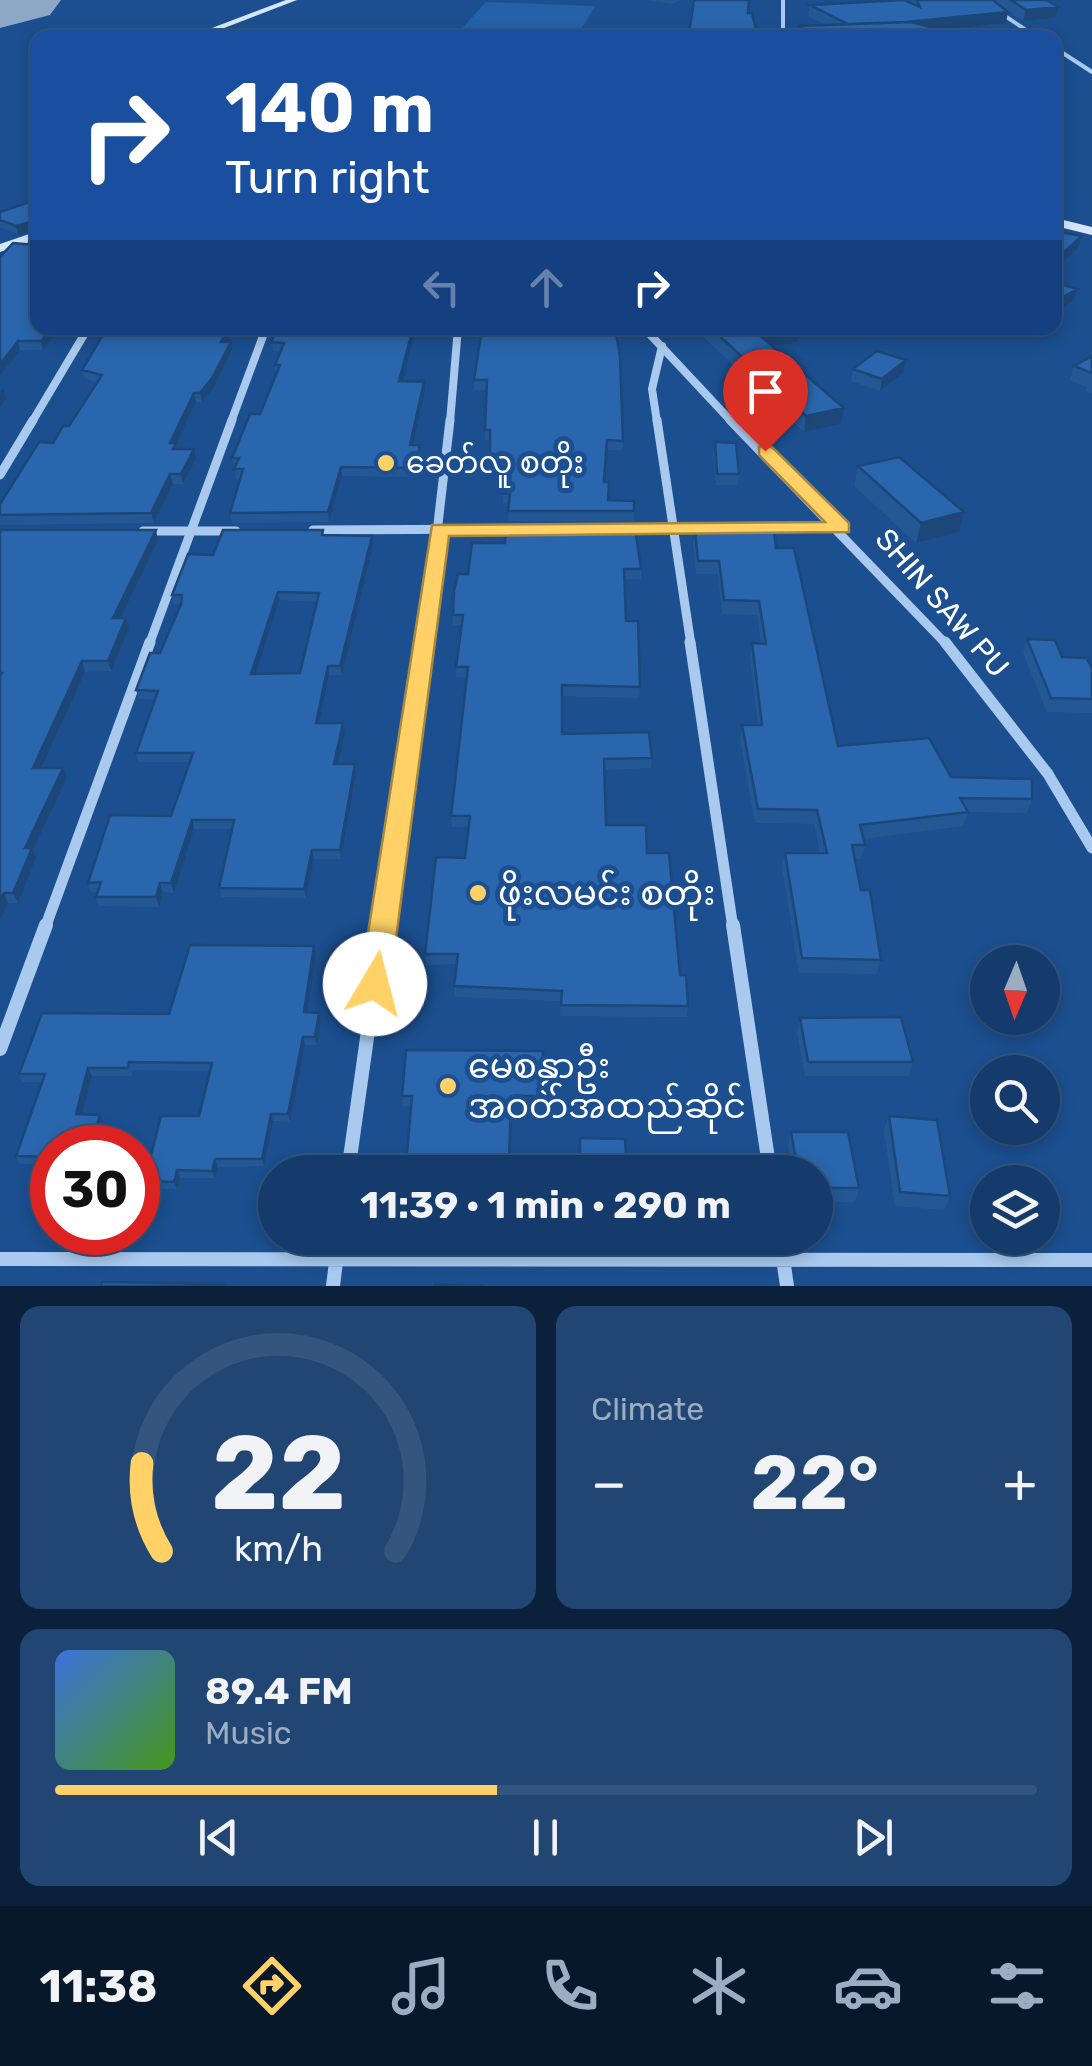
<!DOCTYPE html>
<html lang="en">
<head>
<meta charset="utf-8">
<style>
  :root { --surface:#143b6b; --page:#214673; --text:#f1f3f6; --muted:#9dadc1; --line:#33557e; --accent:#ffd166 }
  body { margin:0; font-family:Rubik,"Noto Sans Myanmar",sans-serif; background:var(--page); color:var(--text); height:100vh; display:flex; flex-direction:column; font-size:38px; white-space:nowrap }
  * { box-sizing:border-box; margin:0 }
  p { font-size:32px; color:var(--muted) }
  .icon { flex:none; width:55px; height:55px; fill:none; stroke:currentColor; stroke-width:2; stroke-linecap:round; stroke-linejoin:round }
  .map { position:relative; height:1286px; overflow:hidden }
  .details { display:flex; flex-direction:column; gap:20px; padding:20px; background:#0b203b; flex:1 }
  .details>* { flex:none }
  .banner { position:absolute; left:30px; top:30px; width:1032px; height:305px; border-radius:20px; box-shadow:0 5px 15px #0003,0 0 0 2px var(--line); background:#1a4fa0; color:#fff; overflow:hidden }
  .needle { width:65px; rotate:182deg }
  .fabs { position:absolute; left:970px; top:945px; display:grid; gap:20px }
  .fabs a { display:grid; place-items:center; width:90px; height:90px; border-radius:50%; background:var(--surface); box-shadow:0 5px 15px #0003,0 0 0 2px var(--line); font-size:50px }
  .speed { position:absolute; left:30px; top:1125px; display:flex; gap:20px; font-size:50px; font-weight:700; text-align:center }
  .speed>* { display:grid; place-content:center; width:130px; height:130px; border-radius:50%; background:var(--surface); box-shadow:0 5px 15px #0003,0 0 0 2px var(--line); line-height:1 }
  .speed .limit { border:15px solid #d22; background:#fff; color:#111 }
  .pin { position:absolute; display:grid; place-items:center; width:85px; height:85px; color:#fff; margin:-102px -42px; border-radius:50% 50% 50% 0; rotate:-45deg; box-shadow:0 0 10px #0007 }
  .pin .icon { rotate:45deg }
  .me { position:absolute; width:110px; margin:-55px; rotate:8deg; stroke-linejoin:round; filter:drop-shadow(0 0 8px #0008) }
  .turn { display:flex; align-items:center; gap:35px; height:210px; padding:0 30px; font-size:45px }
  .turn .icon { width:130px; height:130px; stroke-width:2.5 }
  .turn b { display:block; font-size:70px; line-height:85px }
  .lanes { display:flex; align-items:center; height:95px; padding:0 30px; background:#0003; justify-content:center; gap:50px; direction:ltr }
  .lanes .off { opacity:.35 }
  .big { font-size:75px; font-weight:700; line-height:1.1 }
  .details .tile { flex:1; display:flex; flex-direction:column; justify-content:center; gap:15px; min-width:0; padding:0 35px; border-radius:20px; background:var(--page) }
  .details .dial { align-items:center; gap:0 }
  .dial svg { height:260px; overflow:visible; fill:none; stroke:var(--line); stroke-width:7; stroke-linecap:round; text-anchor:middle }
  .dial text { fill:var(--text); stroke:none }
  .song { display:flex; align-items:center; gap:30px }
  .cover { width:120px; height:120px; border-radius:15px; background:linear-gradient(135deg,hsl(220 70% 55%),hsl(100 70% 35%)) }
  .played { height:10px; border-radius:5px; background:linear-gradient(90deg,var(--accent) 45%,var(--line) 45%) }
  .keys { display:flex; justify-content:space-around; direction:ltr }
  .heat { display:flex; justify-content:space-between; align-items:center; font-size:55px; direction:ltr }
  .details .tiles { flex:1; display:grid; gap:20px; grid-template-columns:1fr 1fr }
  .tile:last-child { grid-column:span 2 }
  .trip { position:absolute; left:258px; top:1155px; width:575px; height:100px; border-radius:50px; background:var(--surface); box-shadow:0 5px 15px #0003,0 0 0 2px var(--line); font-weight:700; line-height:100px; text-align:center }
  .tabs { display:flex; height:160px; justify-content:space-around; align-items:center; background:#08182b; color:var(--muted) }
  .tabs .icon { width:70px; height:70px }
  .tabs .on { color:var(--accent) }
  .tabs b { font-size:45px; color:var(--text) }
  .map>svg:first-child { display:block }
  .green { fill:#2461a8 }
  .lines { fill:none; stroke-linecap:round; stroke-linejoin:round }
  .runway { fill:#8da7c7; fill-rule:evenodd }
  .minor-far4 { stroke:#a9c9ee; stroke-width:4 }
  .minor-far3 { stroke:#a9c9ee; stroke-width:8 }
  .minor-far2 { stroke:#a9c9ee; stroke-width:9 }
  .minor-far1 { stroke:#a9c9ee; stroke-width:11 }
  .minor { stroke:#a9c9ee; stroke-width:14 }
  .secondary { fill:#d6e6fa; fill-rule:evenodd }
  .wall { fill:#245895; fill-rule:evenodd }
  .shaded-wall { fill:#1d4779 }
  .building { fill:#2a66ad; stroke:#1d4779; stroke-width:2.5; fill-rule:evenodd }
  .route { fill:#ffd166; stroke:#a68842; stroke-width:2.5 }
  .poi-dot { fill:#ffd166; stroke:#1b4f8f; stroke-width:4 }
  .labels { text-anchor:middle; stroke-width:10; stroke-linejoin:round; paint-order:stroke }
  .poi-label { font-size:30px; fill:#fff; stroke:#1b4f8f; text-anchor:start }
  .street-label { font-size:30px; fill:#fff; stroke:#1b4f8f }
  .near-poi-label { font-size:35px; fill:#fff; stroke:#1b4f8f; text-anchor:start }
</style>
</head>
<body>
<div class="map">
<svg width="1092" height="1286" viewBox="0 0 1092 1286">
  <rect width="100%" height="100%" fill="#1b4f8f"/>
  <path class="green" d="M486,2L595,6L576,37H454Z"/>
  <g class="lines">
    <path class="runway" d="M0,0H61L50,15L0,28Z"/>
    <path class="minor-far4" d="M783,0V38
      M981,0L1038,38
      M1055,48L1092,72"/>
    <path class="minor-far3" d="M644,328L732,422
      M32,422L88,328
      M231,422L266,328
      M450,422L458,328
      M657,422L652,389L662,346"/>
    <path class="minor-far2" d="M657,420L691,645
      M730,420L947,645
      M0,475L33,420
      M623,529L842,528
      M313,530L516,529
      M143,531H236
      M149,645L232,420
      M424,645L450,420"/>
    <path class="minor-far1" d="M690,642L733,928
      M945,642L1048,774L1092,848
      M45,928L150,642
      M383,928L424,642"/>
    <path class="minor" d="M733,925L770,1172
      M0,1049L46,925
      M348,1172L383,925
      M780,1238L787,1286
      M0,1259L1092,1260
      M333,1286L339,1238"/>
    <path class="secondary" d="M286,0H297L219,30L253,38H233L204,31Z
      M1055,218L1092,227V235L1055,226Z
      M38,231V239L0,252V244Z"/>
  </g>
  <path class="wall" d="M646,0H681L672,4Z
    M911,0H1047L1055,18L1023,21L1002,7L1006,23L942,30L972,38H797L798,26L825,25L808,16L810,5L912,4Z
    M38,199V229L18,234L0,227V212Z
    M35,245L38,328H61L43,350H20L0,376V257Z
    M107,328H234L227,342L232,351L214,387L202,402H196L176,444L177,449H194L196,459L183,484H173L154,523L0,525V504L53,443L69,426L97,382L85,379L82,370Z
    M416,328L402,381L425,391L413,445H420V454L416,477L342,476L329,522L232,523L230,513L240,479H236L235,467H234L232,458L260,414L276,373L275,365L281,352L273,351L271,342Z
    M482,328L623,441V450H606L604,482L608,500L634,501V521H508L509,504L503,503L504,470H490V440H485L487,390H474V380Z
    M694,328H798L797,343L773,346L841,424L804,432Z
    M1092,356V394L1085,391L1087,387L1070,380L1074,366Z
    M853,369L903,373L880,391L851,381Z
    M715,442L739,474L738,485H716L713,453Z
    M858,466L959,532L916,543L854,486Z
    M0,530L158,540L121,618L129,628L111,671L85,672L42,768H63L67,778L33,850L36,858L18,903H8L0,920Z
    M323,530L324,535L373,545L342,675H329L319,723H343L345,732L338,764H355L356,773L341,859H314L306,898L222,897L219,888L232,829H194L174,893L163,892L159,907L99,906L96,897L97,892H91L88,883L171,816L190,762H138L136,753L155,700L139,699L136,690L160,653L181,604H174L172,595L213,555ZM279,600L317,602L300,673H256Z
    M695,530L776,548L838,746L1032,799L1027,813L968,812L963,826L863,839L865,845L861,859H855L881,960L877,974L799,973L782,867L785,853H820L814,824L755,823L740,739L742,725H758L750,657L752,643L761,644L757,615L722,614L718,574H696L693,543Z
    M641,569V579H624L626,621L640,687L639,698L562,696V734L652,758L651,768L604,770L606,825L647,853L688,1006L687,1017L560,1016L561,1001L455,997L454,986L456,964L426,965L425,954L465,858L469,827H452L451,816L467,678L456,677V667L461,625H453V615L458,574Z
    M1027,639L1062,657L1092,669V713L1047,712L1023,653Z
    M316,955L307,1013H319L321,1021L317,1045H305L290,1122L273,1121L264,1166L218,1167L215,1178H180L177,1189H138V1159H150L199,1116L210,1071L133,1070L131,1076H92L82,1114L100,1115L103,1122L95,1148H52V1165L20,1164L16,1156L43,1082H23L19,1074Z
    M800,1018L913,1062L908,1076H805L797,1033Z
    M543,1051L542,1107H511L509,1172H407L406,1164L411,1107L403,1106L402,1096Z
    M889,1116L950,1196L944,1210L895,1206L884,1130Z
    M791,1132L859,1188L855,1202H815V1172H792L788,1146Z"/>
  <path class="shaded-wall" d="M1058,7L1055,18L1023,21L1026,10Z
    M1008,12L1006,23L866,38L855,27Z
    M38,220V229L18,234L16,226Z
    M1082,236L1078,248L1055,269V260Z
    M1077,289L1073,301L1055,312V302Z
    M52,328H61L43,350L41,341Z
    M228,328H234L223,351L221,342Z
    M413,328H416L400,391L399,381Z
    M799,328L797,343L756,348L758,334Z
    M18,341L20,350L0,376V364Z
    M231,342L232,351L214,387L202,402L200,393Z
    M906,360L903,373L880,391L882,379Z
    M424,382L425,391L411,454L410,445Z
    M3,389L6,398L0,407V393Z
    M194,393L196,402L176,444L178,452L173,451L170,443Z
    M844,408L841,424L804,432L806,416Z
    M420,445V454L416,477L415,468Z
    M194,449L196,459L183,484L181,474Z
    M341,467L342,476L329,522L328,512Z
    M170,474L173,484L154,523L151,513Z
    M964,512L959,532L916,543L921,523Z
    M156,530L158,540L116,628L113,618Z
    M372,536L373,545L342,675L340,666Z
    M278,592L279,600L253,683L251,674Z
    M126,618L129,628L111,671L108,661Z
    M82,661L85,672L37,778L33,768Z
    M328,666L329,675L317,732L316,723Z
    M343,723L345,732L336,773L334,764Z
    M355,764L356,773L341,859L340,850Z
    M63,768L67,778L33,850L36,858L18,903L13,893L25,848Z
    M192,820L194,829L174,893L171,883Z
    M312,850L314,859L306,898L304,889Z
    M160,883L163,892L159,907L156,897Z
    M4,893L8,903L0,920V900Z
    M314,946L316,955L306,1021L304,1012Z
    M319,1013L321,1021L317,1045L315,1037Z
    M303,1037L305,1045L290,1122L288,1114Z
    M88,1068L92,1076L80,1122L76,1114Z
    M271,1114L273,1121L264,1166L262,1159Z
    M100,1115L103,1122L95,1148H89Z
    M215,1159L218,1167L215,1178L212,1171Z
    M177,1170L180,1178L177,1189L174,1182Z"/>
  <path class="building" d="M694,0H749L748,13H752L758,38H691L689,33Z
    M904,0L920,7L917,0H993L1008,12L906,22L848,24L810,5Z
    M1011,0H1047L1058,7L1026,10Z
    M911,22L972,38H822L798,26Z
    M38,199V220L16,226L0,220V212Z
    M1055,231L1082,236L1055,260Z
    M13,243L35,245L38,244V328H52L41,341H18L0,364V257Z
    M1055,282L1077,289L1055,302Z
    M107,328H228L221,342H231L212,378L200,393H194L170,443H176L173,449H194L181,474H170L151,513L0,515V504L39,442L53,443L63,426H69L102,375L82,370Z
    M278,328H413L399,381L424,382L410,445H420L415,468L341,467L328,512L230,513L243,469H234L239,458H232L250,414H260L280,365H275L284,343L271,342Z
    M482,328H615L620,356L623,441L607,440L604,482H609L608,500L634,501V511H508L510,494L502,493L505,460H490V430H485L487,380H474Z
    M711,328H798L758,334L844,408L806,416Z
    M877,351L906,360L882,379L853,369Z
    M1092,356V373L1074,366Z
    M715,442L736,443L739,474H717Z
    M899,457L964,512L921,523L858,466Z
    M635,527L641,569H624L626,621H638L640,687L562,685V734L649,732L652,758L604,759L606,825H646L647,853H669L680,975H686L688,1006L561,1005L562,991L454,986L458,954H425L436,857L465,858L470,816H451L468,667H456L463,615H453L454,591L458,574H468L472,543H505L506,528Z
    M0,530H156L113,618H126L108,661H82L33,768H63L25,848H32L13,893H4L0,900V677L2,673H0Z
    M223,530H323L322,535L372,536L340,666H328L316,723H343L334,764H355L340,850H312L304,889L219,888L234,820H192L171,883H160L156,897H96L101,882L88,883L110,815L171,816L193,753H136L158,691L136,690L150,653H160L181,604L182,595H172L188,554L213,555ZM278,592L319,593L300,673L251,674Z
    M695,530L774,531L776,548H794L838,746L929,738L951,777L1032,779V799L960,798L968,812L860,825L865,845H852L861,890H870L881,960L802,958L785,853H827L817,810L758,809L742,725H762L752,643L766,644L759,601L724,600L719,561H698Z
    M1027,639L1055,640L1062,657L1087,658L1092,669V699L1051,698Z
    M190,945L314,946L304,1012L319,1013L315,1037H303L288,1114H271L262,1159H215L212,1171L177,1170L174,1182L138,1181V1159H150L161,1116H199L212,1063L129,1062L128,1068H88L76,1114L100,1115L89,1148H52V1157L16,1156L45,1074H19L42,1013L169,1014Z
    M901,1017L913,1062H808L800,1018Z
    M406,1050L543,1051L542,1096H511L509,1164H406L412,1096H402Z
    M889,1116L937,1120L950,1196L900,1192Z
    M791,1132H848L859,1188H815V1172H798Z
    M580,1138L625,1139L627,1172H580Z
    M102,1282L226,1284V1286H101Z
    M435,1284L483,1286H434Z"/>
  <path class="route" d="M759,447H772L849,523V532L449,536L390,984L386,993L375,996L365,993L360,984L432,525L825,522L759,455Z"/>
  <g class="poi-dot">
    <circle cx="386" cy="463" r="10"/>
    <circle cx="478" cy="893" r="10"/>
    <circle cx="448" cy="1086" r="10"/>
  </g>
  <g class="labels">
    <g class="poi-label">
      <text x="406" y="473">ခေတ်လူ စတိုး</text>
    </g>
    <g class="street-label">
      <text transform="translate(942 603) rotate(49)" y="10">SHIN SAW PU</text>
    </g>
    <g class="near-poi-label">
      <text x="498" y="905">ဖိုးလမင်း စတိုး</text>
      <text x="468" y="1078">မေစန္ဒာဦး<tspan x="468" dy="40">အဝတ်အထည်ဆိုင်</tspan></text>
    </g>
  </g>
</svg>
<div class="fabs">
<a><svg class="needle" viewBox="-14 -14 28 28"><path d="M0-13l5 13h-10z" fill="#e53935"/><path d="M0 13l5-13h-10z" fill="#9dadc1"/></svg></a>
<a><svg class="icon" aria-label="search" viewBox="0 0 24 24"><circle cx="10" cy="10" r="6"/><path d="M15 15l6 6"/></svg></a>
<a><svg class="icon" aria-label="layers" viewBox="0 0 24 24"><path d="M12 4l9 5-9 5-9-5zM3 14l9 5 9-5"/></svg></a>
</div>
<div class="speed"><div class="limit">30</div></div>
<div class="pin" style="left:765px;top:451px;background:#d93025"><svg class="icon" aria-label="arrive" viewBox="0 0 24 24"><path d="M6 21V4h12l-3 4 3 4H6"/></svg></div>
<svg class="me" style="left:375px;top:984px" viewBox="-20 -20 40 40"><circle r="19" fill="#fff"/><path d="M0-13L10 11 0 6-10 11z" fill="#ffd166"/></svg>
<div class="trip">11:39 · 1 min · 290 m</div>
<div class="banner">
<div class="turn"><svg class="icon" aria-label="right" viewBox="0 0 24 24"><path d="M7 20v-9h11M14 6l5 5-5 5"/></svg><div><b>140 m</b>Turn right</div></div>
<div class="lanes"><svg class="icon off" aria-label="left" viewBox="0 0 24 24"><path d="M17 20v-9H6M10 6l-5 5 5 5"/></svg><svg class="icon off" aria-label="ahead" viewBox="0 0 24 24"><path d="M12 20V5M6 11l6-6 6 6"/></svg><svg class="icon" aria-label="right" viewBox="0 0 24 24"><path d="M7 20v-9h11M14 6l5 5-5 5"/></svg></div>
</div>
</div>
<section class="details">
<div class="tiles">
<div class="tile dial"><svg viewBox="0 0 100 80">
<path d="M14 69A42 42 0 1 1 86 69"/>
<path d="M14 69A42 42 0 0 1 8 42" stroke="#ffd166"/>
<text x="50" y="56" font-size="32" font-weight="700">22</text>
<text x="50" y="72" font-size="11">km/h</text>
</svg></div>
<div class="tile"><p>Climate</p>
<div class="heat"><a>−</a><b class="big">22°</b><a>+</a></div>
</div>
<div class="tile">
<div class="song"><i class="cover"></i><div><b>89.4 FM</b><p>Music</p></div></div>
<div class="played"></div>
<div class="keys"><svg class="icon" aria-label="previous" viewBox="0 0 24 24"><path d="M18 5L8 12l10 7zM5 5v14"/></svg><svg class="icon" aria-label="pause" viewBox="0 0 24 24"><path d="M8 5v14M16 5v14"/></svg><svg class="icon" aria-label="next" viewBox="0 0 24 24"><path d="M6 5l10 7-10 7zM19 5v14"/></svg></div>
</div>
</div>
</section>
<nav class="tabs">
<b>11:38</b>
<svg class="icon on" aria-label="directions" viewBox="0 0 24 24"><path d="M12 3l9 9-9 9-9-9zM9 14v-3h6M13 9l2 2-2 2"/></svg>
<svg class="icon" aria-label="music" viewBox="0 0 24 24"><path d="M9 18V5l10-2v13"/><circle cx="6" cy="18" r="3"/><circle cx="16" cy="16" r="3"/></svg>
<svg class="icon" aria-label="phone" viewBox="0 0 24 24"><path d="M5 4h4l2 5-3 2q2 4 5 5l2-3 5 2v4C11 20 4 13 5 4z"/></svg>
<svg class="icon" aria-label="climate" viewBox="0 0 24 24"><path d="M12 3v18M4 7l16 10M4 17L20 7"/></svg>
<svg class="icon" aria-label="car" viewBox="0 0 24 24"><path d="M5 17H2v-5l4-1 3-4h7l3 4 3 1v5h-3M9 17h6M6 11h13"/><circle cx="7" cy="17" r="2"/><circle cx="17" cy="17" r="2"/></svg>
<svg class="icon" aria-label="filters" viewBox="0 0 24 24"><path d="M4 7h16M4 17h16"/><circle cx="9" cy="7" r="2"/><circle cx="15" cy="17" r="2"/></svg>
</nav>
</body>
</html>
